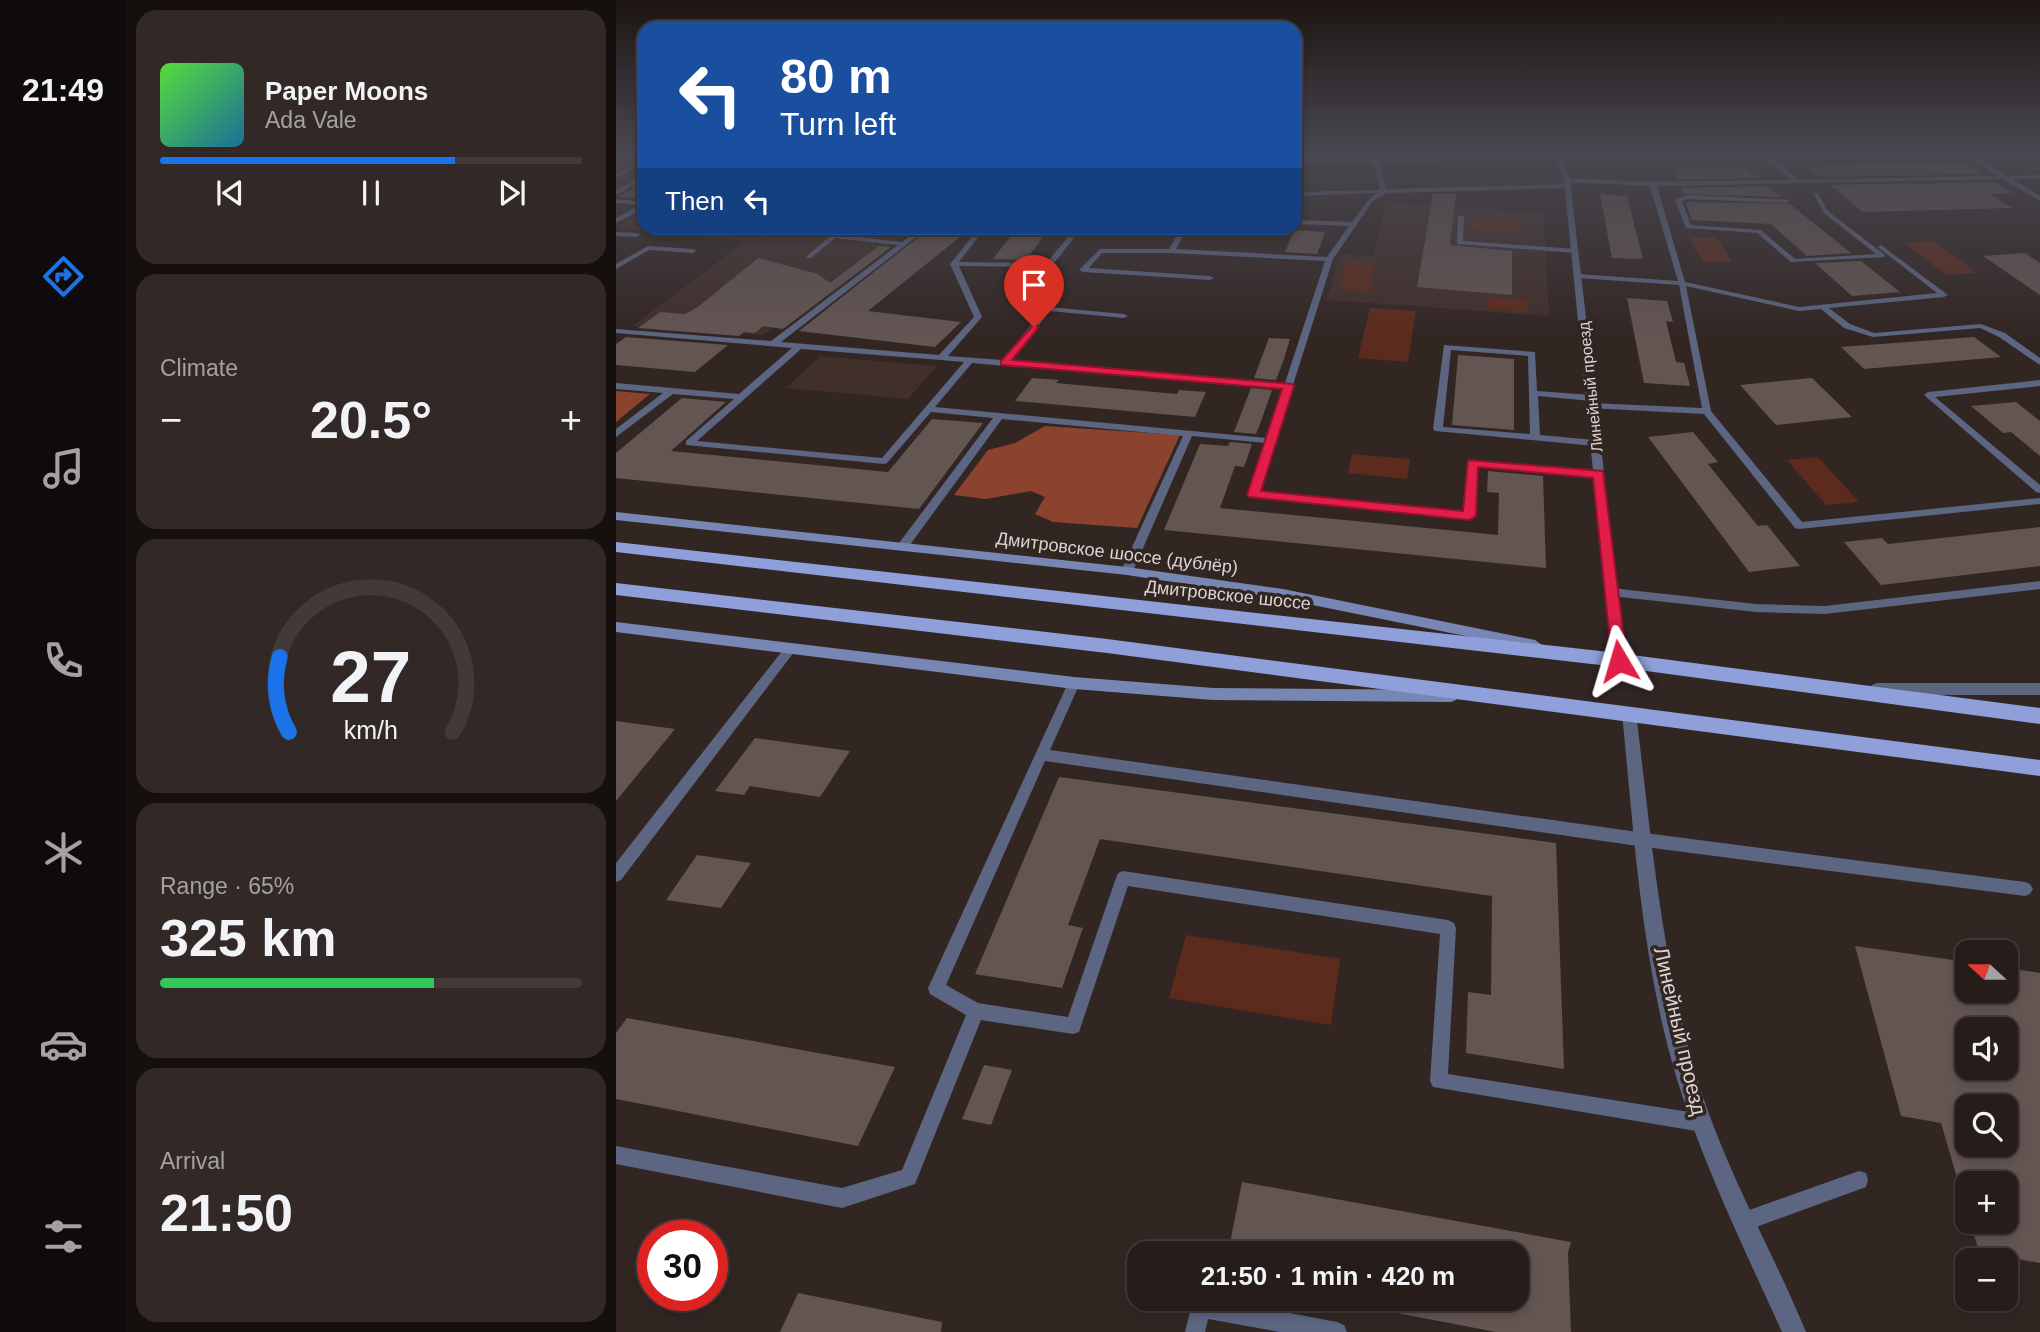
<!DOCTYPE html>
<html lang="en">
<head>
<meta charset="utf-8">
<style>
  :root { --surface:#261c1a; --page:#322927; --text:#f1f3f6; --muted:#a4a1a2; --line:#423a39; --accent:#1a73e8 }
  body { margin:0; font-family:Helvetica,sans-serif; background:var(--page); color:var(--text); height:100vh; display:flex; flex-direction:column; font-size:26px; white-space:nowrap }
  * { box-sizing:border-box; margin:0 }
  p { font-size:23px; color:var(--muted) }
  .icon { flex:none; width:38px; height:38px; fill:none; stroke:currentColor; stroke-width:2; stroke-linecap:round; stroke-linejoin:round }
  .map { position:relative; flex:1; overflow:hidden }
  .side { display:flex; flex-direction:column; gap:10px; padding:10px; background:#150f0e; width:490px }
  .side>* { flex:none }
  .guide { position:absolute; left:21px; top:21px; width:665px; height:214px; border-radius:21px; box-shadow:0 4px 10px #0003,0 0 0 2px var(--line); background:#1a4fa0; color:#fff; overflow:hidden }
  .needle { width:46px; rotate:291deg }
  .buttons { position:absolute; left:1339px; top:940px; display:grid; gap:14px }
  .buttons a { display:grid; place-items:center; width:63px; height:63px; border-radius:14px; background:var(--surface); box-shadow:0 4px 10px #0003,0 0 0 2px var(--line); font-size:35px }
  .speed { position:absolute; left:21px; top:1220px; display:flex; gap:14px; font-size:35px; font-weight:700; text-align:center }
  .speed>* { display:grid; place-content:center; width:91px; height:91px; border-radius:50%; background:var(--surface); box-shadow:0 4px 10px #0003,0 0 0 2px var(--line); line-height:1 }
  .speed .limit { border:10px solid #d22; background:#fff; color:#111 }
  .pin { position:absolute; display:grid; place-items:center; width:60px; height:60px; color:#fff; margin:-72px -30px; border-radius:50% 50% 50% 0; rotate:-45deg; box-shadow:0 0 7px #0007 }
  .pin .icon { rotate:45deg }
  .me { position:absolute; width:77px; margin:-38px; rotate:353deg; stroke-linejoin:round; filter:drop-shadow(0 0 5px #0008) }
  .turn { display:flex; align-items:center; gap:24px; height:147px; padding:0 28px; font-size:32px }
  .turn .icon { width:91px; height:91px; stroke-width:2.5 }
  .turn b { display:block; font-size:49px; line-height:60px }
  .then { display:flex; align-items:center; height:66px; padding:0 28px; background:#0003; gap:14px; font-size:26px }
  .big { font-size:52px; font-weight:700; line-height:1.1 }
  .side .widget { flex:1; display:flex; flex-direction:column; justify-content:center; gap:10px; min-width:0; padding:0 24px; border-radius:21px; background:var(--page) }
  .side .dial { align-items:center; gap:0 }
  .dial svg { height:182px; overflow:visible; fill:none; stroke:var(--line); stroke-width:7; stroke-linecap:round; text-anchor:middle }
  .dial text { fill:var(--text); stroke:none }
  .song { display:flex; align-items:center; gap:21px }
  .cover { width:84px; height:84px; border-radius:10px; background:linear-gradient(135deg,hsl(110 70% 55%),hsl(200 70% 35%)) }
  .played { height:7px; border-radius:4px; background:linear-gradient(90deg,var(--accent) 70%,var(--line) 70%) }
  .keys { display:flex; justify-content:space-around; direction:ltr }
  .heat { display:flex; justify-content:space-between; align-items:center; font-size:38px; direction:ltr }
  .charge { height:10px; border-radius:5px; background:linear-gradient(90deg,#34c759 65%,var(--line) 0) }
  .trip { position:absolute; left:511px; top:1241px; width:402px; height:70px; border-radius:21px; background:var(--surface); box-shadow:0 4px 10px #0003,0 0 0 2px var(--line); font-weight:700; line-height:70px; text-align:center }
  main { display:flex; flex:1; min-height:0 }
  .tab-bar { display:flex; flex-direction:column; width:126px; justify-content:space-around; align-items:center; background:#0f0b0a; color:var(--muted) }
  .tab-bar .icon { width:49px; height:49px }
  .tab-bar .selected { color:var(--accent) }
  .tab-bar b { font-size:32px; color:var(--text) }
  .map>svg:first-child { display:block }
  .built { fill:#412f2a }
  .green { fill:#5d2b1d }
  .forest { fill:#8b432e }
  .building { fill:#635552; fill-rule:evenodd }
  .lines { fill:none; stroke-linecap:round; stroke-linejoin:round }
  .service { fill:#5c6581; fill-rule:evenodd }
  .minor { fill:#5c6581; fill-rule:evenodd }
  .tertiary { fill:#5c6581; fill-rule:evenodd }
  .secondary { fill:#7886b3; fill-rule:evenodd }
  .primary { fill:#8e9fda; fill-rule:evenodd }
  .route { fill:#e11d48; stroke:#92132f; stroke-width:2 }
  .labels { text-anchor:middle; stroke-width:7; stroke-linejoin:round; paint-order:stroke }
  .far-street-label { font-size:16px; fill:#dcd4d1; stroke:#322623 }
  .street-label { font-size:18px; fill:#dcd4d1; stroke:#322623 }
  .near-street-label { font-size:21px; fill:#dcd4d1; stroke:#322623 }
</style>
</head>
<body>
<main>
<nav class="tab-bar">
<b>21:49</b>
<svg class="icon selected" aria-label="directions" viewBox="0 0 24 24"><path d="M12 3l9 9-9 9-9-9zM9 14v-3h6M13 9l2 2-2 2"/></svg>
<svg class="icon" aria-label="music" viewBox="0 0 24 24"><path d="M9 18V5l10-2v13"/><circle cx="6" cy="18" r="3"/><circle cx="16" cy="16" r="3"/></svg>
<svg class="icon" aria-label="phone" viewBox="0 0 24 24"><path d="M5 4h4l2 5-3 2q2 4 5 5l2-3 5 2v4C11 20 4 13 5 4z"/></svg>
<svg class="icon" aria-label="climate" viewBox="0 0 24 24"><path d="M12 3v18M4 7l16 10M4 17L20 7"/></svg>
<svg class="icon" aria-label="car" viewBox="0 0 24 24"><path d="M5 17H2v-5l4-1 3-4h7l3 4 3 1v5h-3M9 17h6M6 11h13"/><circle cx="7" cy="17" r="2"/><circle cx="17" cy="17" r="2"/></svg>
<svg class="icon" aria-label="filters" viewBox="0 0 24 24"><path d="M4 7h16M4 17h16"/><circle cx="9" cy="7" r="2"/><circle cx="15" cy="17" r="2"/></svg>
</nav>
<section class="side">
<div class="widget">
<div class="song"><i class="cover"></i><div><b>Paper Moons</b><p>Ada Vale</p></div></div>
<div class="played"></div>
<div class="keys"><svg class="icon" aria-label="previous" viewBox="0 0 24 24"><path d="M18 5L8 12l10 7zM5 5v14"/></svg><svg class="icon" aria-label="pause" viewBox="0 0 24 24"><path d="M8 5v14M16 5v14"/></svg><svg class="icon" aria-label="next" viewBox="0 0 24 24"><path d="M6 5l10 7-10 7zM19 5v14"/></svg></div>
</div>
<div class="widget"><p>Climate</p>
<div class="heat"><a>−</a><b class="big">20.5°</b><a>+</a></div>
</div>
<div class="widget dial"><svg viewBox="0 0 100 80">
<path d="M14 69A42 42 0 1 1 86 69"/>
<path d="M14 69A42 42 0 0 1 10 36" stroke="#1a73e8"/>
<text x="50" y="56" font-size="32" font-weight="700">27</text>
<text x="50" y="72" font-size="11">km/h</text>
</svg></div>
<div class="widget"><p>Range · 65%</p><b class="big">325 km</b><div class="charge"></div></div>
<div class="widget"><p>Arrival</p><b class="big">21:50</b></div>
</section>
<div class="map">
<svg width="1424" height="1332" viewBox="0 0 1424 1332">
  <rect width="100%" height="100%" fill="#322623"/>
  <path class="built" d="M770,203L928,213L933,316L710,300L725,254L757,256Z
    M28,210V228H297L223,287L211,286L147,335L16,326L130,241L0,228Z
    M204,356L321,366L292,399L170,388Z"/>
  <path class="green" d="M855,217L907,220L908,232L854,229Z
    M1073,237H1101L1116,262H1087Z
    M1318,241L1361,273L1330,275L1289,243Z
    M729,261L758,262L755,292L724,290Z
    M872,297L911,300V312L872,309Z
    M754,308L800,311L792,362L742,358Z
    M736,454L794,459L791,479L732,473Z
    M1202,457L1243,502L1210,505L1171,460Z
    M570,935L724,959L715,1025L553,998Z"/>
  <path class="forest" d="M679,152H981L782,157L679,156Z
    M0,391L34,394L0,422Z
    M429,426L564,435L521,528L437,522L419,514L429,497L415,491L370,499L338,495L372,450L399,443Z"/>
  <path class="building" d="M0,152H28V157L0,171Z
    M1348,162L1366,174L1204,177L1191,166Z
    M1129,167L1142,178L1062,179L1059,169Z
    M28,182V199L2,197Z
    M1379,182L1396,193L1374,194L1396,208L1247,212L1214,185Z
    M1152,186L1165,197L1067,194L1065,188Z
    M817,194H840L834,245L896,251V295L801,287Z
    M984,194L1011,196L1027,259L996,258Z
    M1073,202L1174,204L1235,253L1191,256L1155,224L1076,220L1070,203Z
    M314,228H355L252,311L345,322L319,347L183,331Z
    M401,228H434L410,260L377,259Z
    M678,230L709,232L701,254L669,252Z
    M263,246L275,247L167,329L147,326L139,333L128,332L123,336L22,328L44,312L69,314L82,307L142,258L202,274L214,283Z
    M1409,253L1424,263V295L1367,256Z
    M1245,261L1284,292L1236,296L1199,263Z
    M1011,298L1051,301L1057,322L1050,321L1060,362L1068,363L1074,386L1028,383Z
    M10,337L112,345L79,372L0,365V344Z
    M1358,337L1385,357L1248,369L1225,347Z
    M653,338L674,339L667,362L660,380L638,378Z
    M842,355L898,359V430L836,425Z
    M416,378L443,380L440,383L561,394L563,390L590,392L579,417L399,401Z
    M1196,378L1236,417L1160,425L1124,385Z
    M635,388L656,390L644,424L640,434L618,432Z
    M66,398L110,402L55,451L272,472L316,419L367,423L303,509L0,478V453Z
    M1400,402L1424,421V456L1395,432L1387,433L1355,406Z
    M1077,432L1102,462L1092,464L1116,494L1142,526L1151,525L1184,566L1133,572L1032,437Z
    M614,442L636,444L628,467L619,466L604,508L882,535L883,493L871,492L872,471L927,476L930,568L548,530L584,444L612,446Z
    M1424,527V566L1265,585L1228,542L1266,538L1272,544Z
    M0,721L59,729L0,801Z
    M139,738L234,751L204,797L134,786L128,795L99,791Z
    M443,777L940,843L948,1069L850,1053L852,992L875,995L876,896L484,839L452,925L467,928L446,988L359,974Z
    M81,855L135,863L105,908L50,900Z
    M1239,946L1351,962V990H1390V968L1424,973V1263L1363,1252L1354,1222H1390V1183H1351V1212L1325,1123L1285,1116ZM1351,1029H1390V1068H1351ZM1351,1106H1390V1144H1351Z
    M11,1018L279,1067L242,1146L0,1099V1033Z
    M368,1065L396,1070L375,1125L346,1119Z
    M626,1182L955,1242L952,1253L955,1332H880L760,1309L761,1298H901V1253H612Z
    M182,1293L326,1322L325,1332H164Z"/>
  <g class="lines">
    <path class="service" d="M1140,152H1146L1184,180L1382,176L1343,152H1350L1390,176L1424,175V179H1396L1424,196V201L1387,179L1041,186L1069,282L1183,307L1321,293L1263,248V246L1265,245L1332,295L1328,297L1213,308L1234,324L1258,333L1365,324L1389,333L1424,358V365L1383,337L1364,328L1257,337L1228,328L1205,309L1183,311L1070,286L1095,411L1186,522L1424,498V504L1183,529L1179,528L1088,414L973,408L972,406L976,403L1086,408L1063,285L962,278L958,276L962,274L1062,281L1034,186L951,182L948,180L951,178L1037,182L1176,180Z
      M28,159V163L0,178V174Z
      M760,159L763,161L770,189L951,184L954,186L951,188L770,193L757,201L717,259L643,492L848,512L853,461L983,471L986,472V476L861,466L858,516L853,519L633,497L632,495L650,443L576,436L517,571L511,575L505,571L567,436L386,419L291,549H283L282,546L283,543L377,418L315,412L271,463L268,464L70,445V441L118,399L57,394L0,437V429L47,393L0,389V383L123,394L176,348L0,333V329L155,341L282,245L219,238L195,258H191V256L224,228H230L223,235L286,242L305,228H312L165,342L323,355L358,317L334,264L363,228H369L343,262L430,263L460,228H466L435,267L343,266L366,317L332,356L387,360L429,307H432L508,314L512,316L508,318L434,311L395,361L669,383L709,261L555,253H486L473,268L594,276L598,278L594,280L467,272L463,270L484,249H553L565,228H571L560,249L711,257L733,226L679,224V220L736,222L753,199L761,193L679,196V192L764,190L757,161ZM185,349L325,360L348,362L266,458L81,441ZM356,363L389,366L667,388L651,438L319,407Z
      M28,175V179L0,195V190Z
      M1197,193H1201L1212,211L1269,255V257L1175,262L1141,233L1070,228L1059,200L1073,195L1173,200L1171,203L1073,199L1066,201L1075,225L1145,230L1179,259L1260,254L1208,213Z
      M0,199L28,202V209L0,223V218L24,205L0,203Z
      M845,215L848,217L847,241L959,249L962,251L959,253L841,244L842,217Z
      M0,232L21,233L24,235L21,237L0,236Z
      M32,246L77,249L80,251L77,253L33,250L0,269V264Z
      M828,345L919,352L921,391L975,395L979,398L975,401L922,396L924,435L979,440L984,443L979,446L819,431L817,429ZM835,350L912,356L914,434L827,427Z
      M1424,380V386L1319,397L1424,485V493L1420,492L1308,395L1312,392Z
      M1424,581V589L1209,614L1140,612L995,596L989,592L995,588L1140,604L1209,606Z
      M174,644L178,646L180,649L178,652L5,880L0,882V863L170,646Z
      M458,678L462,680L464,683L434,750L1029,833L1409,882L1414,884L1417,889L1414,894L1409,896L1029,847L429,761L330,985L362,1003L452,1017L500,878L502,873L507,871L832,920L838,923L840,928L832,1074L1086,1114L1092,1117L1095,1123L1092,1129L1086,1132L817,1087L814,1081L824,934L512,886L463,1032L457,1034L365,1020L299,1184L226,1208L0,1164V1146L226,1188L286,1170L350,1015L314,994L312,988L452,683L454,680Z
      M1243,1171L1250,1173L1252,1180L1250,1187L1129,1231L1122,1228L1119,1221L1122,1214Z
      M580,1298H594L721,1322L728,1325L731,1332H664L592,1319L589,1332H569L577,1300Z"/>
    <path class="minor" d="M942,154L945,156L954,180L1010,661L1008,665H998L996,661L948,180L939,156Z"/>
    <path class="tertiary" d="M1080,152H1171L1168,154L679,164V160Z
      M1261,683H1424V695H1261L1256,693L1254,689L1256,685Z
      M1013,707L1018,709L1020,713C1035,834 1045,957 1080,1074C1106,1164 1154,1245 1190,1332H1166C1128,1248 1087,1165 1060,1076C1025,959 1018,834 1006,713L1008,709Z"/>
    <path class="secondary" d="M0,512L511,567L667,589L919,640L926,645L919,650L667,599L511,575L0,520Z
      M0,622L458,677L597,688L835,690L840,692L842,696L840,700L835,702L597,700L458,689L0,632Z"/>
    <path class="primary" d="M0,542L993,652L1424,708V724L993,666L0,552Z
      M0,583L491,639L1424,760V776L491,653L0,595Z"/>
  </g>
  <linearGradient id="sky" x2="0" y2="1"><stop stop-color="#1c1513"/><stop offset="0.45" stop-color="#494750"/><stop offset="1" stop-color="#494750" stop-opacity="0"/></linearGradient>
  <rect width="1424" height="338" fill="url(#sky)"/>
  <path class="route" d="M418,324L423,327L396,360L676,384L678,386L645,491L847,511L852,460L987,471L1011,661L1009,665H998L996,661L977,478L862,467L860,516L853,520L633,497L631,495L666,389L385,365V361Z"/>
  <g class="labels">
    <g class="far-street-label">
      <text transform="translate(974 387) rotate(-96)" y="6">Линейный проезд</text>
    </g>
    <g class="street-label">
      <text transform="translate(501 553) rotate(7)" y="6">Дмитровское шоссе (дублёр)</text>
      <text transform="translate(612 595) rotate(6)" y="6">Дмитровское шоссе</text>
    </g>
    <g class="near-street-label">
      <text transform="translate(1064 1031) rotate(77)" y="7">Линейный проезд</text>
    </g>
  </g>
</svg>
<div class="buttons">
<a><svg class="needle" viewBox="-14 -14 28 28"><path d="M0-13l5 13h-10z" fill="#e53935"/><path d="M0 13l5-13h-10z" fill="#a4a1a2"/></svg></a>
<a><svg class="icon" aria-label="sound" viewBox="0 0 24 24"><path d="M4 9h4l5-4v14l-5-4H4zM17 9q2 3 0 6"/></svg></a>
<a><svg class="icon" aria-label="search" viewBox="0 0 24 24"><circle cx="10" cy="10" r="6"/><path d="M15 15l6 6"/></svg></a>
<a>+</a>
<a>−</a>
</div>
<div class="speed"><div class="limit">30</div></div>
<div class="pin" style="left:418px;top:327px;background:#d93025"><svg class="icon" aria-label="arrive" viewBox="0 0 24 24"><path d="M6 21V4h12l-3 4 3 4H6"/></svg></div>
<svg class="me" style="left:1003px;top:661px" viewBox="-20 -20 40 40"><path d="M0-17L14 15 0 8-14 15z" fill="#e11d48" stroke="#fff" stroke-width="4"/></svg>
<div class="trip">21:50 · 1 min · 420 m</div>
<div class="guide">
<div class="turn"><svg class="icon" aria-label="left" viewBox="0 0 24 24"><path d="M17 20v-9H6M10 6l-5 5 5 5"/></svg><div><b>80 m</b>Turn left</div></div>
<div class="then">Then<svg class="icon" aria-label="left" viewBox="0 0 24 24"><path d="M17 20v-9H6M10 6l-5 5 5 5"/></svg></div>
</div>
</div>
</main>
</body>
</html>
